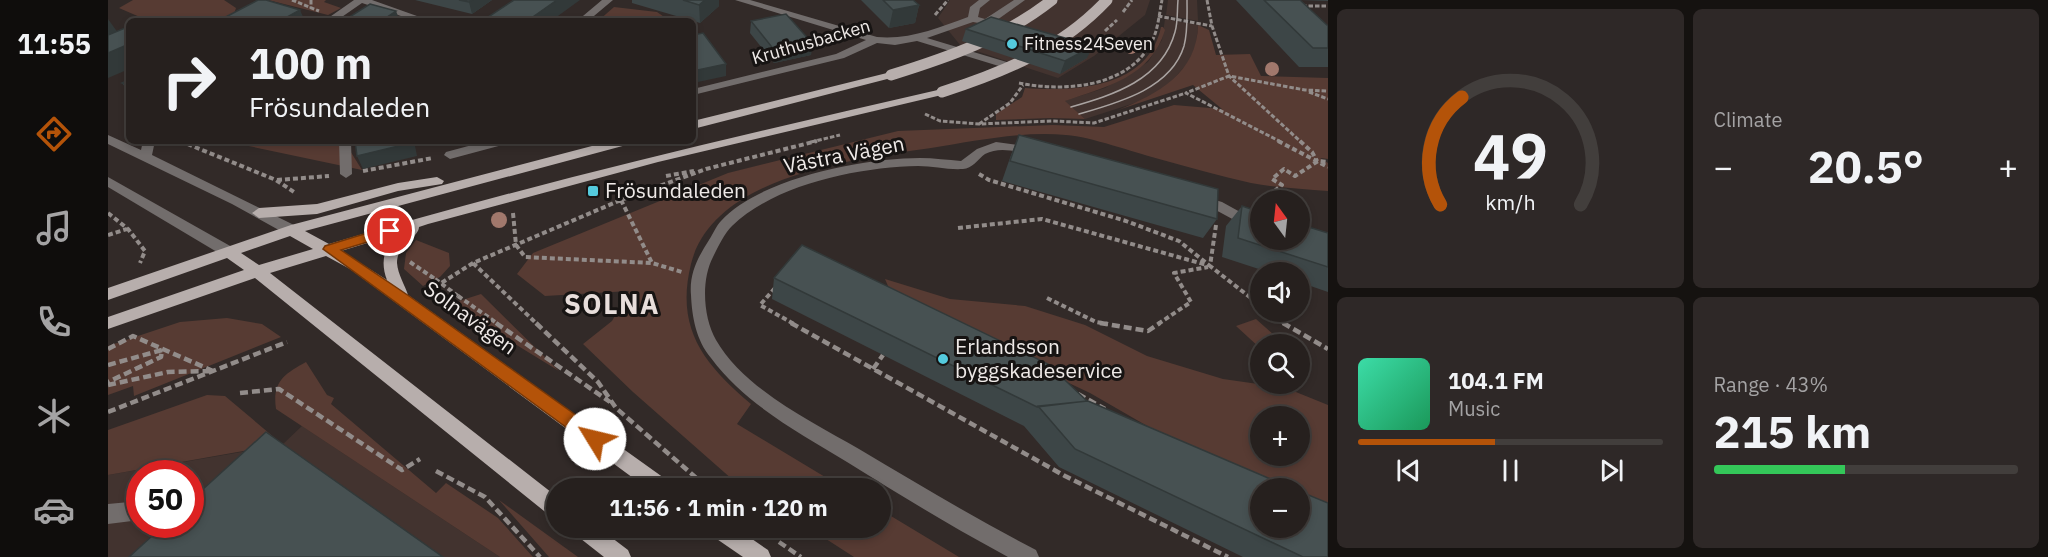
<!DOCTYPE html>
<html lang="en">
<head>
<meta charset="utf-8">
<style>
  :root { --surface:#26201e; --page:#2e2827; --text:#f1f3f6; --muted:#a4a3a4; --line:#423e3c; --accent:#b45309 }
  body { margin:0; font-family:"IBM Plex Sans",sans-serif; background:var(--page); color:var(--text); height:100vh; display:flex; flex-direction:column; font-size:22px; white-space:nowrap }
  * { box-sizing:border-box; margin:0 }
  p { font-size:20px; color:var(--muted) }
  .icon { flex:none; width:33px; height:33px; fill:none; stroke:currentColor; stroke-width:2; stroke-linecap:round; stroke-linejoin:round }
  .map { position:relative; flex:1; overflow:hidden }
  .drawer { display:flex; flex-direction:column; gap:9px; padding:9px; background:#151210; width:720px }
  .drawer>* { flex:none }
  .hud { position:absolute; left:18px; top:18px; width:570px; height:126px; border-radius:9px; box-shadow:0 3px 9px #0003,0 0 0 2px var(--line); background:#26201e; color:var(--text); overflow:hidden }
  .needle { width:39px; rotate:345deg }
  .fabs { position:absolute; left:1142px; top:190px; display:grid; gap:12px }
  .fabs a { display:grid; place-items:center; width:60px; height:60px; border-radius:50%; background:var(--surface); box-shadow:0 3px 9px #0003,0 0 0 2px var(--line); font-size:30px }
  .speed { position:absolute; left:18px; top:460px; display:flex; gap:12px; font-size:30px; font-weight:700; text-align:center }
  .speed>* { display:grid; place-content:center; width:78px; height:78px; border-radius:50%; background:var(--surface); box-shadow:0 3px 9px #0003,0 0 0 2px var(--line); line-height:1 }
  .speed .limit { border:9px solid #d22; background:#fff; color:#111 }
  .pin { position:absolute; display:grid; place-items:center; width:51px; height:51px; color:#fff; margin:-26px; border:3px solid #fff; border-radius:50%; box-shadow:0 2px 6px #0007 }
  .me { position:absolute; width:66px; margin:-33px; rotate:306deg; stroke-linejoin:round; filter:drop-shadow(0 0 4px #0008) }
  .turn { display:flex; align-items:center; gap:21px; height:126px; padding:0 24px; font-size:27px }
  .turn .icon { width:78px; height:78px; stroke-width:2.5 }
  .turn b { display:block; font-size:42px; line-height:51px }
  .big { font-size:45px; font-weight:700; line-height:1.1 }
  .drawer .card { flex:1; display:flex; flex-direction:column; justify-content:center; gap:9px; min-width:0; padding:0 21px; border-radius:9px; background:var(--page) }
  .drawer .dial { align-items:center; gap:0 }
  .dial svg { height:156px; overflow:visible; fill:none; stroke:var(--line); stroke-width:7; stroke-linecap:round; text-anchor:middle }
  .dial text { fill:var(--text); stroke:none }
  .song { display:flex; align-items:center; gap:18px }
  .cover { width:72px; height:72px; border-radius:9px; background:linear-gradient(135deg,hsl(160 70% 55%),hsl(150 70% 35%)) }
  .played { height:6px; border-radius:3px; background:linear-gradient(90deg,var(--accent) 45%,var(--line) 45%) }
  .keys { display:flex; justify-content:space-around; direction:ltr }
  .heat { display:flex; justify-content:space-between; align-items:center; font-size:33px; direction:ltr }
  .charge { height:9px; border-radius:4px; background:linear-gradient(90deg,#34c759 43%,var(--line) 0) }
  .drawer .tiles { flex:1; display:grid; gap:9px; grid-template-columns:repeat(2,1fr) }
  .trip { position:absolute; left:438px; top:478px; width:345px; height:60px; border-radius:30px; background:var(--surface); box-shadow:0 3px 9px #0003,0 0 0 2px var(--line); font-weight:700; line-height:60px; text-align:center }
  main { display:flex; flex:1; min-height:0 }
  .tab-bar { display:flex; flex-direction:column; width:108px; justify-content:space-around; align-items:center; background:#0f0d0c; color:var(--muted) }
  .tab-bar .icon { width:42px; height:42px }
  .tab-bar .current { color:var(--accent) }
  .tab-bar b { font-size:27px; color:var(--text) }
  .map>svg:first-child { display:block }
  .built { fill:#42332f; fill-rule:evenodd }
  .green { fill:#573b33; fill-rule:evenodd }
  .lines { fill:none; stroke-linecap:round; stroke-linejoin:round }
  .path-far2 { stroke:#928c8a; stroke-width:3; stroke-dasharray:4.5 2; stroke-linecap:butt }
  .path-far1 { stroke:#928c8a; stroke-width:4; stroke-dasharray:5 3; stroke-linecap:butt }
  .path { stroke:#928c8a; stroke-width:4.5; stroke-dasharray:8 4; stroke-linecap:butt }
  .minor { fill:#726d6c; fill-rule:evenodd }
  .major { fill:#b7aeac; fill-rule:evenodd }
  .tram { stroke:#a9a3a1; stroke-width:1.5 }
  .path-bridge-far1 { stroke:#928c8a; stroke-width:3; stroke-dasharray:4.5 2; stroke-linecap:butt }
  .path-bridge { stroke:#928c8a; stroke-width:4; stroke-dasharray:5 3; stroke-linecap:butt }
  .major-bridge { stroke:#b7aeac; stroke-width:11 }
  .tree { fill:#a1786c }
  .wall { fill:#3d4647 }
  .shaded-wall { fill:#323939 }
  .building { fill:#475152; stroke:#323939; stroke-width:1.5 }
  .route { fill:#b45309; stroke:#753606; stroke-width:1.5 }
  .poi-dot { fill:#54cadd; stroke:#171413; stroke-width:2 }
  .labels { text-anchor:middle; stroke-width:6; stroke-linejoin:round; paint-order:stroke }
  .far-street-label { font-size:18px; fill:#efeae8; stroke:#171413 }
  .far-poi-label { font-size:18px; fill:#efeae8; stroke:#171413; text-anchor:start }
  .street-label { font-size:21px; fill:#efeae8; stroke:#171413 }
  .poi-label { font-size:21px; fill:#efeae8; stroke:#171413; text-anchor:start }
  .district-label { font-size:27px; font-weight:bold; letter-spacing:1.5px; fill:#e8dedb; stroke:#171413 }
</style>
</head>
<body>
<main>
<nav class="tab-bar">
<b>11:55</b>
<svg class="icon current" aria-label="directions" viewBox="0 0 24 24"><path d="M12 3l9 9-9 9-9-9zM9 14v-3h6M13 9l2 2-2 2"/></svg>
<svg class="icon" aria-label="music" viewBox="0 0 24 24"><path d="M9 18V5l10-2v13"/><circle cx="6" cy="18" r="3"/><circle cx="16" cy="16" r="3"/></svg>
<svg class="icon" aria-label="phone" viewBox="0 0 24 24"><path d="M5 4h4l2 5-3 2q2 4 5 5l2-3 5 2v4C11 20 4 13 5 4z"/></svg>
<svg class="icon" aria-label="climate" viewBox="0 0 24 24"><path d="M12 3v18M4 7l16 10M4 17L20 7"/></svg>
<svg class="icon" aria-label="car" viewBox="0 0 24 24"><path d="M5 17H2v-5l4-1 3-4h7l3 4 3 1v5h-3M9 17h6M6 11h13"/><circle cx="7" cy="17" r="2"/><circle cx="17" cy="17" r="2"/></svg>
</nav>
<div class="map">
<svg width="1220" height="557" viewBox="0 0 1220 557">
  <rect width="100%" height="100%" fill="#322a28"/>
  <path class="built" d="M842,0H1042L1037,15L986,56L950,78L853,46L830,18Z
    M1060,0H1089L1090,21L1058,15Z
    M1057,19L1090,25L1088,45L1080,63L1058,87L1033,101L977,119L956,101L997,88L1040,62L1054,40Z
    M194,426L392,557H0V475L174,445ZM32,474H82V525H32Z"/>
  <path class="green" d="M25,0H116L128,8L125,17L117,21H41L11,8Z
    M160,0H218L216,2L233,8L220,15Z
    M506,7L549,12L562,21H490Z
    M1090,25L1101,30L1108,55L1142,54L1153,76L1220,78V159L1212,158L1220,163V191C1195,189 1168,188 1143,183C1112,176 1081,167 1051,159C1024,152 984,137 958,135C913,131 867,141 823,148C748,159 605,175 583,264C567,329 596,364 643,404L629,424L737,489H640L625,480L525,392L475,344L504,321L521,291L437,296L409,274L425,253L620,173L790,131L945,125L996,127L1066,105L1114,109L1085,85L1010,110C1050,94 1089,73 1090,25Z
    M1053,27H1055L1057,30C1043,77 998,87 957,101L977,119L943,118L888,120V114L914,97L917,88C968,92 1040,88 1053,27Z
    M117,141H236L254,170Z
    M308,240L341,253L342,266L332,277L315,286L296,269L298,253Z
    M777,279L842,299L917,306L977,325L1039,356L1115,379L1178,388L1220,405V513L1191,502V489H1154L1138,483L982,393L786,300ZM1152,417H1191V456H1152Z
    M373,294L451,371L342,304Z
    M119,318L154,324L173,337L26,396L25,386L0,395V346L72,322Z
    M1148,319L1177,345H1152V348L1128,326Z
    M198,362L219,395L226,398L223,404L328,493L338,483L390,518L425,557H392L168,409C164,382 176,374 198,362Z
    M99,395L117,396L174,444L0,475V430Z
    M391,500L470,557H441Z
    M773,510L851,557H746L701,528H772Z"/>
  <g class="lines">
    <path class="path-far2" d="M184,0L211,11
      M203,0V9
      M1099,0L1104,26L1121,76L1193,142
      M1194,6H1220
      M827,15L840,0
      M1050,16L1104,26
      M911,83C955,92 1017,88 1042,45C1050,32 1051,15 1054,0
      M1201,92L1220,99
      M817,114L832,121L871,124L945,121L986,123L1078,93
      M871,124L902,103L915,85
      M72,141L75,142
      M703,142L732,135
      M1173,142L1078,93L1121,76L1197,90L1220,91"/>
    <path class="path-far1" d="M72,141L168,180L186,192
      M1170,141L1220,167
      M1192,141L1204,152L1209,161
      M255,171L325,158
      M871,174L881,180L1018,221L1071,241L1102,266
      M558,176L586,171
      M169,180L221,176
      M513,200L544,263
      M1154,201L1174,185L1164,179L1176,169L1187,176L1210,161L1220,162
      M0,213L20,229L37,251L32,263
      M405,213L408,245L417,257L544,263L574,272
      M1108,225L1102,266L1152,305
      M850,228L934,219L1099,265
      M0,235L19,229
      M302,262L327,279
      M365,263L429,324
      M327,287L365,263L513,200L598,169L709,141
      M667,288L652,305L686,324
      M350,296L390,324
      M939,298L988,322L1000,324
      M1161,312L1177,324
      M1050,324L1083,302L1066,273L1100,267"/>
    <path class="path" d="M388,323L502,402
      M428,323L490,382L508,408L601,489
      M683,323L957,476L1120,557
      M992,323L1040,331L1052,323
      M1175,323L1220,349
      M0,349L25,336L105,371
      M0,365L54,350L53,357L0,382
      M765,369L775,355
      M0,385L60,372L102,371
      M132,393L171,389L294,470L312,459
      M970,394L997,409
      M0,412L179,342
      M328,471L377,497L432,557
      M671,542L693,557"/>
    <path class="minor" d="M246,0H264L323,21H308L254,3L228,21H216Z
      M494,0H505L480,21H469Z
      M627,0H642L769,37C801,40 830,28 860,17L862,7L871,0H882L872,8L870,17L877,19L906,0H917L882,25L865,22L819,38L902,63V67H894L809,41L787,45L769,43L736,58L585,95V89L728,54L758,40Z
      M0,135L33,150L35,141H47L44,155L188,226L190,230L188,234H178L124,204L0,144Z
      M231,141H243L244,174L238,178L232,174Z
      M379,141H400L398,144L342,159L336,155L338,152Z
      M888,142L926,147L932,151L926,155C910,152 892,146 877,154C870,159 864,169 855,169C840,170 825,166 810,166C752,167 667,184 624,226C616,234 610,247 605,257C593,280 595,317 608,340C636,389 704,422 751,449C810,484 868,519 928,550L931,557H900L891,552C839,524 789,493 739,462C690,432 638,405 603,358C588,340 584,317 583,295C581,274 590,257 601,240C605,234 608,226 613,221C652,178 756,158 812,158C826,158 840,160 853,161L869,149Z
      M0,177L124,247L126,251L124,255H114L0,187Z
      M1090,195L1114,202L1152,223V234L1104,208L1085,203L1083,200Z
      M32,501V520L0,524V504Z"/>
    <path class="major" d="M783,72L787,73V77L585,129V121Z
      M834,89L840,92L838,94L550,162L320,224L311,227C310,239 289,243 289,263C290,275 297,285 300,295L563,483L566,489H540L242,269L218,256L162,273L448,496V517L441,515L147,278L0,329V317L136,270L119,258L0,300V288L183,225L503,141H524L522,144L197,231L221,244C423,184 628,136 834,89ZM289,234C276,247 272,262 279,280L233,251ZM182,236L205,249L151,265L133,253Z
      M329,177L336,181L334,184L290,191L209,214L151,218L144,213L151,208L209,204L290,183Z
      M465,528H491L520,550L523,557H496L468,535Z
      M600,528H628L660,550L663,557H635L603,535Z"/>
    <path class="tram" d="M963,107C1005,95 1054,80 1067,32C1070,22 1069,11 1070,0
      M971,114C1009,103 1063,89 1076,46C1080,31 1079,15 1079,0"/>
    <path class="path-bridge-far1" d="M1015,12L1024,0
      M997,31L1009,20"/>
    <path class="path-bridge" d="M327,279L350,296"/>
    <path class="major-bridge" d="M783,75C841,57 896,38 944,0
      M834,92C896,72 953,49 999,0"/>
  </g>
  <g class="tree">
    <circle cx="1023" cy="48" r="6"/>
    <circle cx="1164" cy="69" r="7"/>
    <circle cx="391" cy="220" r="8"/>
  </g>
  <path class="wall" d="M307,0H384L364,14Z
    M524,0H611V6L592,23L524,3Z
    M753,0H805L811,5L807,23L781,28Z
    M1128,0H1220V1L1192,0L1220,26V67H1191Z
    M643,21L704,43L703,55L666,63L642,33Z
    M858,29L979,58L952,74L854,41Z
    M21,80V92L14,83Z
    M911,135L1109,219L1095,238L894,181L903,155Z
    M1134,206L1220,233V292L1191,282V273H1163L1114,257L1118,226Z
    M666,278L979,401L1220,557H1135L951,467L916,426L664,299Z"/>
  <path class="shaded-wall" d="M364,0H384L364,14L361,2Z
    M449,0H472L443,21H419Z
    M597,0H611V6L592,23L591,5Z
    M811,5L807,23L781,28L785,10Z
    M192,10L196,19L192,21H172Z
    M288,11L292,21H273Z
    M0,19L13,37L0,42Z
    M704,43L703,55L666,63L667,51Z
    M21,44V69L0,78V53Z
    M985,46L979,58L952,74L957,61Z
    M618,64V76L585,83V71Z
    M303,141H306L309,156L255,169L249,156Z"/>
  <path class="building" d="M150,0H158L192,10L172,21H110Z
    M351,0H364L361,2Z
    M406,0H449L419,21H374Z
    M575,0H597L591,5Z
    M775,0H805L811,5L785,10Z
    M1156,0H1192L1220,26V48H1205Z
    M262,4L288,11L273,21H235Z
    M678,14L704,43L667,51L643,21Z
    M883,17L985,46L957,61L858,29Z
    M17,28L21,30V44L0,53V35Z
    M595,33L618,64L585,71V35Z
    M21,80V86L14,83Z
    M911,135L1110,189L1109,219L902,161Z
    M247,141H303V143L249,156Z
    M1134,206L1152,212V240H1191V224L1220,233V267L1130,238Z
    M694,245L940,364L979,401L929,407L666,278Z
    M980,401L1186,489H1152V528H1191V491L1220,503V557H1195L967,449L930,406Z
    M158,432L335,557H21L56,525H82V501Z"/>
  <path class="route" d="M282,226L286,228L288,231L286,234L233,250L301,296L493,433L495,439L493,444L487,446L481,444L215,249L217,246Z"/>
  <g class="poi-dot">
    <circle cx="904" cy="44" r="6"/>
    <rect x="479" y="185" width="12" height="12" rx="3"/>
    <circle cx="835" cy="359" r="6"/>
  </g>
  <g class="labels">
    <g class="far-street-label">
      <text transform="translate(703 42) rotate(-16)" y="6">Kruthusbacken</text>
    </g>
    <g class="far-poi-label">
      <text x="916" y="50">Fitness24Seven</text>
    </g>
    <g class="street-label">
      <text transform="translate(736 155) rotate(-11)" y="7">Västra Vägen</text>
      <text transform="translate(362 318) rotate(36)" y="7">Solnavägen</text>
    </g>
    <g class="poi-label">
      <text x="497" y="198">Frösundaleden</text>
      <text x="847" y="354">Erlandsson<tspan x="847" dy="24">byggskadeservice</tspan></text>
    </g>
    <g class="district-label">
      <text x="504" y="314">SOLNA</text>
    </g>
  </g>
</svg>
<div class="fabs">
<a><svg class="needle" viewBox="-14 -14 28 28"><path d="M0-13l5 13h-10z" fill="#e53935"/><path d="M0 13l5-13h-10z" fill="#a4a3a4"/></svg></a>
<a><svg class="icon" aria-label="sound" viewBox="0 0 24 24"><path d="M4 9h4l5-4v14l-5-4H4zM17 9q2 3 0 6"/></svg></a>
<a><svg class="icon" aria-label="search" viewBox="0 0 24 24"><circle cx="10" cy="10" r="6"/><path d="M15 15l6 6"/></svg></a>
<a>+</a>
<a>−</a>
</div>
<div class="speed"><div class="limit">50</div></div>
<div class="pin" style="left:282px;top:231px;background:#d93025"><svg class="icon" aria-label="arrive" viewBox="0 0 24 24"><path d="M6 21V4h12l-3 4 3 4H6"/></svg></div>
<svg class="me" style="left:487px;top:439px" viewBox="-20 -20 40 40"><circle r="19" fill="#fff"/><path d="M0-13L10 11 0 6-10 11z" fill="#b45309"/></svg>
<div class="trip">11:56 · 1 min · 120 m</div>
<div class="hud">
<div class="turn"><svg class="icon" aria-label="right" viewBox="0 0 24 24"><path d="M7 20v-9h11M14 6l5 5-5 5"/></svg><div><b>100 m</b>Frösundaleden</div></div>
</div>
</div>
<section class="drawer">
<div class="tiles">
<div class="card dial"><svg viewBox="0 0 100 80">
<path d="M14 69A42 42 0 1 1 86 69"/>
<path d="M14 69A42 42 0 0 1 25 14" stroke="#b45309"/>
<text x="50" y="56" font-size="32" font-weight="700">49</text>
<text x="50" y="72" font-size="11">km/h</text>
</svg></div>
<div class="card"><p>Climate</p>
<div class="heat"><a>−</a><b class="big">20.5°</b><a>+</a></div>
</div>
<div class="card">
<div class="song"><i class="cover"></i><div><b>104.1 FM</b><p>Music</p></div></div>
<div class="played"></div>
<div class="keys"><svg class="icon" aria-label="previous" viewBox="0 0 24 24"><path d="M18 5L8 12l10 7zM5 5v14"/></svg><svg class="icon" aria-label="pause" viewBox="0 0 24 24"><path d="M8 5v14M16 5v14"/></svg><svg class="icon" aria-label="next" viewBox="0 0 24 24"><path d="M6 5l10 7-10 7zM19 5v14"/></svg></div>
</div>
<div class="card"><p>Range · 43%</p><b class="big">215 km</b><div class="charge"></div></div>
</div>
</section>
</main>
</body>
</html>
